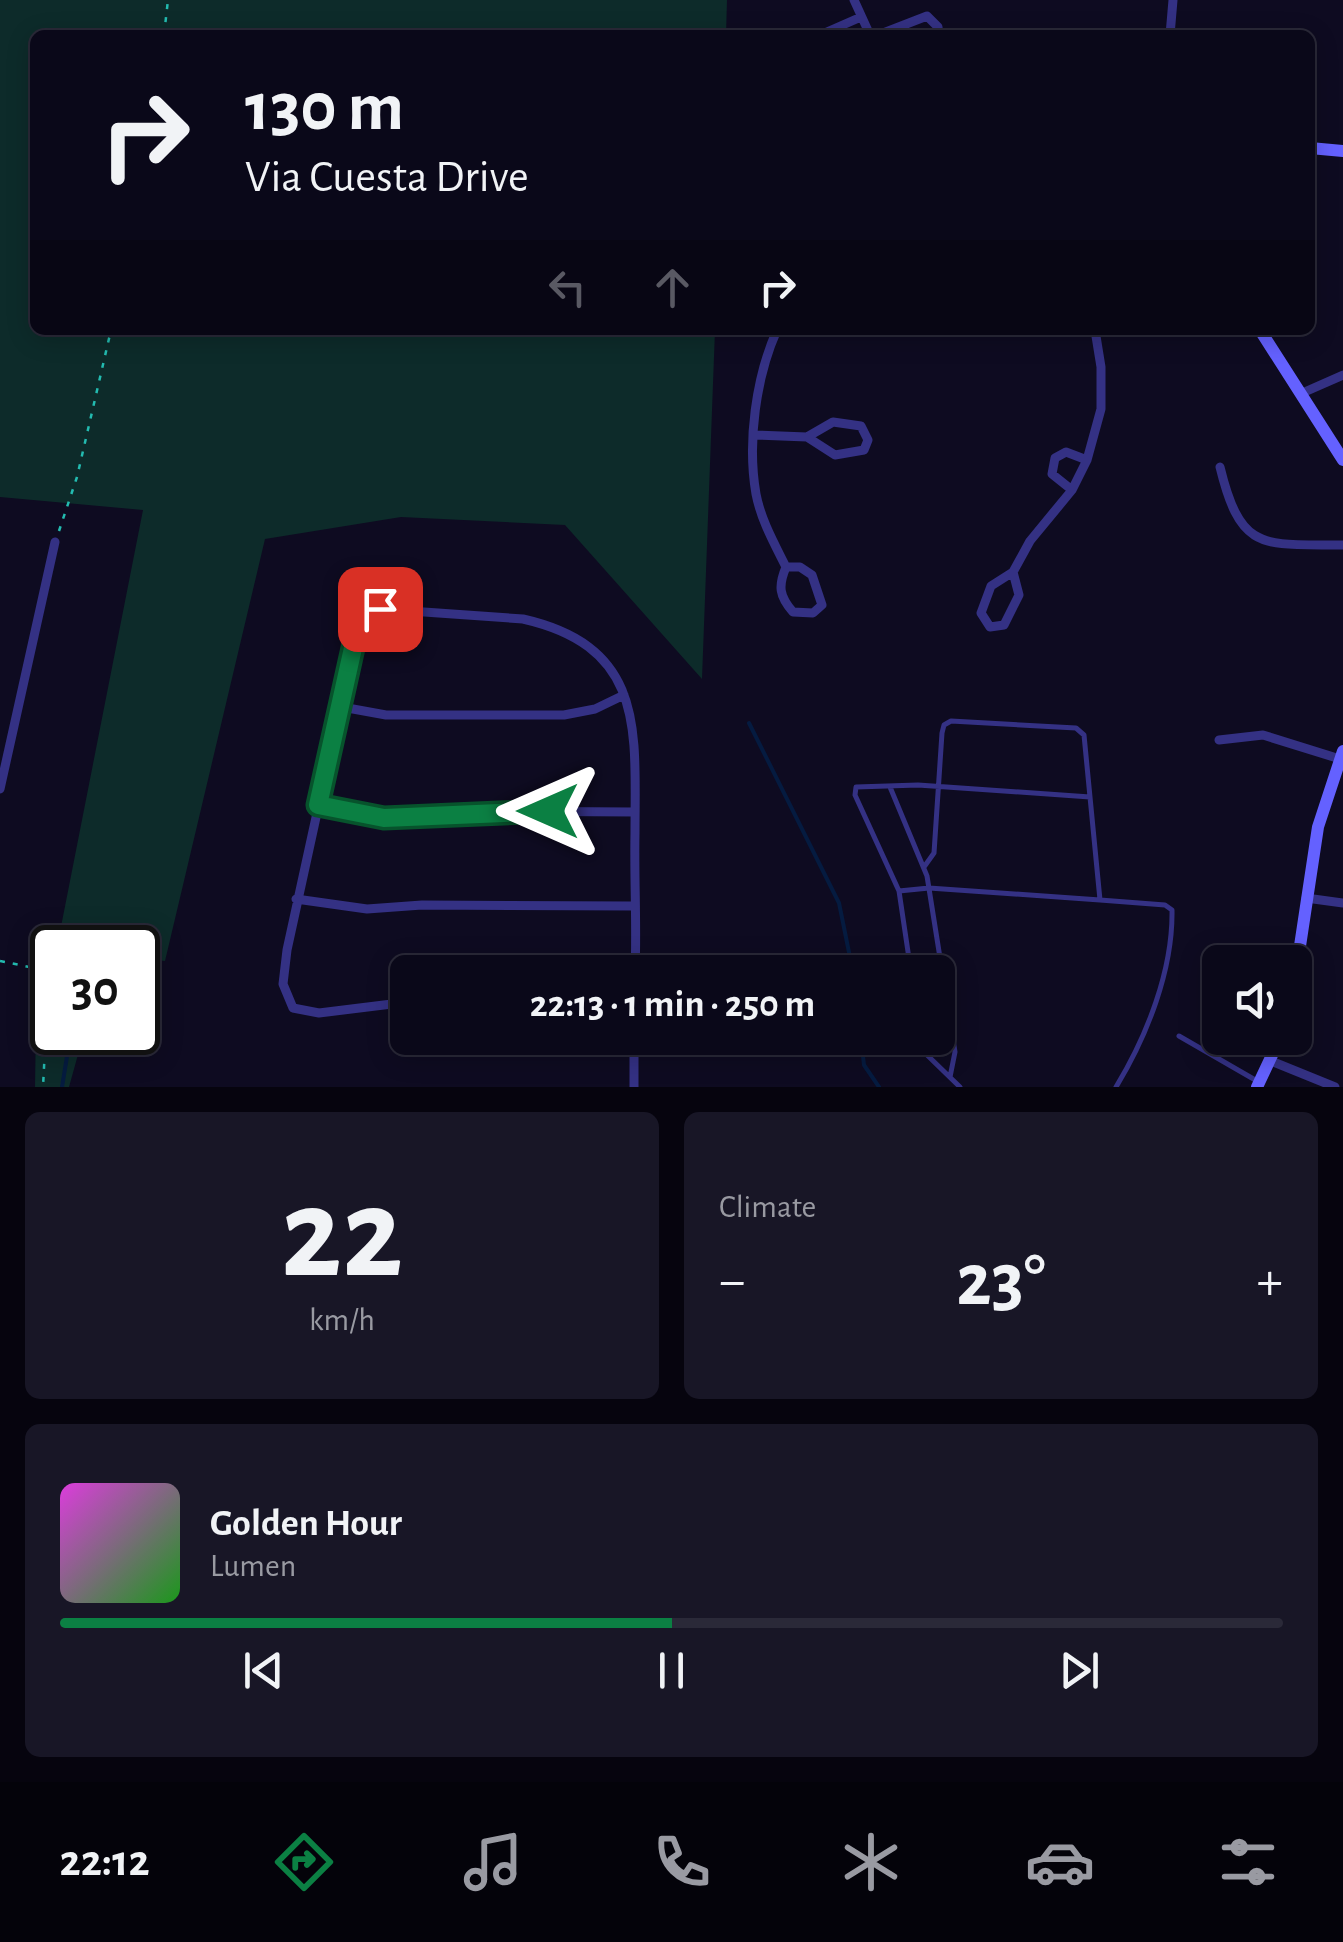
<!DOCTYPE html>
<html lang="en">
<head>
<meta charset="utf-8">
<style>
  :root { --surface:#0a0819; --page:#181626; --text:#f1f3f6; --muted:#999aa2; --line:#2a2938; --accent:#0b8043 }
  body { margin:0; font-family:"Alegreya Sans",sans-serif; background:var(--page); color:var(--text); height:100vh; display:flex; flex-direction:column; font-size:38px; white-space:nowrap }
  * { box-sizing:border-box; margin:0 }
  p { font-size:32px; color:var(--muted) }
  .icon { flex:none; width:55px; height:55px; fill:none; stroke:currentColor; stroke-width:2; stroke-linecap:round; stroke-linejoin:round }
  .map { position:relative; height:1087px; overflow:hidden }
  .sheet { display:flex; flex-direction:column; gap:25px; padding:25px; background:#06040e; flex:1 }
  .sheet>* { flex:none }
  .guide { position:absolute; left:30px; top:30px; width:1285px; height:305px; border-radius:15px; box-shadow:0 5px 25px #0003,0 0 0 2px var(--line); background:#0a0819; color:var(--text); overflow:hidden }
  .fabs { position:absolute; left:1202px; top:945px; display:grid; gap:20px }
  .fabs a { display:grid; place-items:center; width:110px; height:110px; border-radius:15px; background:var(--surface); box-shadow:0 5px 25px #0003,0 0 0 2px var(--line); font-size:50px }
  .speed { position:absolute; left:30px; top:925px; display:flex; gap:20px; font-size:50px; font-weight:700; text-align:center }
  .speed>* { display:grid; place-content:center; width:130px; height:130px; border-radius:50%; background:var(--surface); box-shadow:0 5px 25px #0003,0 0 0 2px var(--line); line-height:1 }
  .speed .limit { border:5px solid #111; border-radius:15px; background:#fff; color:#111 }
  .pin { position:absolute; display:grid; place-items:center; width:85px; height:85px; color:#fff; margin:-42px; border-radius:20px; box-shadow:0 5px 15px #0006 }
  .me { position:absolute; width:110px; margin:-55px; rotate:270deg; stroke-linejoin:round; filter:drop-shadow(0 0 8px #0008) }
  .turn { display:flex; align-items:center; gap:35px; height:210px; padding:0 50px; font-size:45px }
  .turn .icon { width:130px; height:130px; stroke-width:2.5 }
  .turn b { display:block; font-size:70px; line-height:85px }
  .lanes { display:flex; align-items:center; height:95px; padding:0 50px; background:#0003; justify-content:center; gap:50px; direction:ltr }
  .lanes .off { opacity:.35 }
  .big { font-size:75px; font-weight:700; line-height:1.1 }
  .sheet .card { flex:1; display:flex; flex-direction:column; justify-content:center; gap:15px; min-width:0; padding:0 35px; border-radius:15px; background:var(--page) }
  .sheet .dial { align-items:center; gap:0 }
  .dial b { font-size:130px; line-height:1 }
  .song { display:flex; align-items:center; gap:30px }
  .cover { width:120px; height:120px; border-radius:15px; background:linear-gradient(135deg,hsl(300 70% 55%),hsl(120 70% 35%)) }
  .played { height:10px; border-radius:5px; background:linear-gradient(90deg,var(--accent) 50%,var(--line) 50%) }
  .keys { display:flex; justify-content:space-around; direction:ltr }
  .heat { display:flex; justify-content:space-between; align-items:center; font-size:55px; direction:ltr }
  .sheet .tiles { flex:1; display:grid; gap:25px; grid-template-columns:1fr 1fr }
  .card:last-child { grid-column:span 2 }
  .trip { position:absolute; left:390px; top:955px; width:565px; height:100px; border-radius:15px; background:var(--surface); box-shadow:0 5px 25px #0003,0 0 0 2px var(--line); font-weight:700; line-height:100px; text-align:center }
  .menu { display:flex; height:160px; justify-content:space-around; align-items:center; background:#04030a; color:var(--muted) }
  .menu .icon { width:70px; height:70px }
  .menu .current { color:var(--accent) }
  .menu b { font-size:45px; color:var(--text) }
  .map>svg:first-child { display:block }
  .green { fill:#0d2b2a }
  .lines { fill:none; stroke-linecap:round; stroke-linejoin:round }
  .stream { stroke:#051b40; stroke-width:4 }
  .path { stroke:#23bbb0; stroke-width:2.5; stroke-dasharray:5 8; stroke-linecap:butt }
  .lane { stroke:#343184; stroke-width:5 }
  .street { stroke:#343184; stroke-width:9 }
  .secondary { stroke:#6461ff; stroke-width:12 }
  .route-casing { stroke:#07532c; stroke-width:25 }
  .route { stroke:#0b8043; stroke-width:18 }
</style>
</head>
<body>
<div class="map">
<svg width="1343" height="1087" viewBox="0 0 1343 1087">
  <rect width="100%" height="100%" fill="#0e0b21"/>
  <path class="green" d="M0,0H727L726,35H35V330H715L702,679L565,525L401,517L265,539L165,961L138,958V948L57,947L143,510L0,497Z
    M37,961L52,962V1032L84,1033L69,1087H35Z"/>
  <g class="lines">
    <path class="stream" d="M749,723L839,903L853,972
      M861,1038L864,1065L879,1087
      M62,1087L71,1032"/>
    <path class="path" d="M164,35L168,0
      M59,531L77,477L111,330
      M0,961L49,971L43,1087"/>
    <path class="lane" d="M890,787L927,876L955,1052L950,1077
      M924,867L934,853L942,733L944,725L951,721L1076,728L1084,735L1090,797
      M899,891L929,888L1100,900
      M911,972L899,891L855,795L856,787L918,785L1090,797L1100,900L1165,905L1172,910C1173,970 1147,1036 1116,1087
      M1179,1036L1257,1081
      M921,1038L926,1054L960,1087"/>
    <path class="street" d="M854,0L870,35
      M820,35L861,17
      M878,35L927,16L938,27L939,35
      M1170,35L1173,0
      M777,330C756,377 747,442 756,494C761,520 774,543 786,567
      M1300,394L1343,375
      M833,422L861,426L868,440L864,450L835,455L807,437Z
      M755,435L807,437
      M1220,467C1241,553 1263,544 1343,545
      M1072,490L1052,474L1055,458L1066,452L1087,460
      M786,567H800L812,575L822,605L813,613L793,612C779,596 778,586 786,567Z
      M1013,572L1019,595L1004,625L990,627L981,613L991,586L1013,572L1030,541L1072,490L1087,460L1101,409V367L1095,330
      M342,707L386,715H564L595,709L624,695
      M1219,740L1263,735L1340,759
      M0,789L55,542
      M318,805L384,818L470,811L635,812
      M1306,898L1343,903
      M296,899L367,909L422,905L634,906
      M408,1002L319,1013L293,1008L283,984L287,950L355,639L365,618L381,609L523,619C646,647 635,731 635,833C634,879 637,926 635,972
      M1271,1061L1335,1087
      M634,1087V1038"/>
    <path class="secondary" d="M1310,148L1343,151
      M1260,330L1343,460
      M1295,979L1318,827L1343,751
      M1257,1087L1280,1038"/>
  </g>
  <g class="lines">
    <defs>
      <path id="route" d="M380,609L366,618L355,639L318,805L384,818L548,811"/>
    </defs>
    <use href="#route" class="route-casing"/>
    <use href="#route" class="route"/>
  </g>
</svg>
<div class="fabs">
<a><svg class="icon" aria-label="sound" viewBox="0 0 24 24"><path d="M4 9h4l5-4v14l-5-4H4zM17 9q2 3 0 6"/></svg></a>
</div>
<div class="speed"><div class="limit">30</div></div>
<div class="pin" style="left:380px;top:609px;background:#d93025"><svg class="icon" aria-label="arrive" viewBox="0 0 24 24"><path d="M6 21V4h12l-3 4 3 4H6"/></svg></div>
<svg class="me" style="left:548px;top:811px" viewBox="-20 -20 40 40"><path d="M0-17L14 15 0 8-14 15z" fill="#0b8043" stroke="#fff" stroke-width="4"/></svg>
<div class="trip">22:13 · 1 min · 250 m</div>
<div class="guide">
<div class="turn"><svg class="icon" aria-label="right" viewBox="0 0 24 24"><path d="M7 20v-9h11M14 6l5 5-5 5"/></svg><div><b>130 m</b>Via Cuesta Drive</div></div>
<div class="lanes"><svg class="icon off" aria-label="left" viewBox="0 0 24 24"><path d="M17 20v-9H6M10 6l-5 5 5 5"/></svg><svg class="icon off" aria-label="ahead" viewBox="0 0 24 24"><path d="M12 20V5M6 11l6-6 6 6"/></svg><svg class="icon" aria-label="right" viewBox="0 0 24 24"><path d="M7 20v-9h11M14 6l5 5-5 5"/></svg></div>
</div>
</div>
<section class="sheet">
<div class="tiles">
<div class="card dial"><b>22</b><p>km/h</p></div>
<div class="card"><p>Climate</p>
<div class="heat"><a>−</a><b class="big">23°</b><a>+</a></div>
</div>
<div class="card">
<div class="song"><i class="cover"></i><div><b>Golden Hour</b><p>Lumen</p></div></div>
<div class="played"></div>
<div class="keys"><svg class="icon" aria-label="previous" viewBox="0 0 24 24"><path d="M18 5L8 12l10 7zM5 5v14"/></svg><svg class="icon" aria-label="pause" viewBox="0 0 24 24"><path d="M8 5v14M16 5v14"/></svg><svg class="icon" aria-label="next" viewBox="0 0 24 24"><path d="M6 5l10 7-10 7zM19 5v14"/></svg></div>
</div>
</div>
</section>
<nav class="menu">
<b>22:12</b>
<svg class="icon current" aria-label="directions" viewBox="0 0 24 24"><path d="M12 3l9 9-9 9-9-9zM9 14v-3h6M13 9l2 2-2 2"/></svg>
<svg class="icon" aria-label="music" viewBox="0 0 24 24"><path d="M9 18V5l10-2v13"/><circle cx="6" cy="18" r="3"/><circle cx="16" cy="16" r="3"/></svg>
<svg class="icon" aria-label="phone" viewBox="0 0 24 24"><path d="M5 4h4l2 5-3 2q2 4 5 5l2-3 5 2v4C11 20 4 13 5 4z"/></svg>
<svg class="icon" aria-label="climate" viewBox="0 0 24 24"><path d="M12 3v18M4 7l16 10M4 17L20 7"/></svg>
<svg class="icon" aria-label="car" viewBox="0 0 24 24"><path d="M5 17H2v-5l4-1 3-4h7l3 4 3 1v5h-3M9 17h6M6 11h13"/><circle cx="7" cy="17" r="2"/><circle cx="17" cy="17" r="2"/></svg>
<svg class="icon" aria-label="filters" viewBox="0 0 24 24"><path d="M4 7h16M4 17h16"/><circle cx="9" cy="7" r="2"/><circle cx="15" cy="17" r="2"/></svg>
</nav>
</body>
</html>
